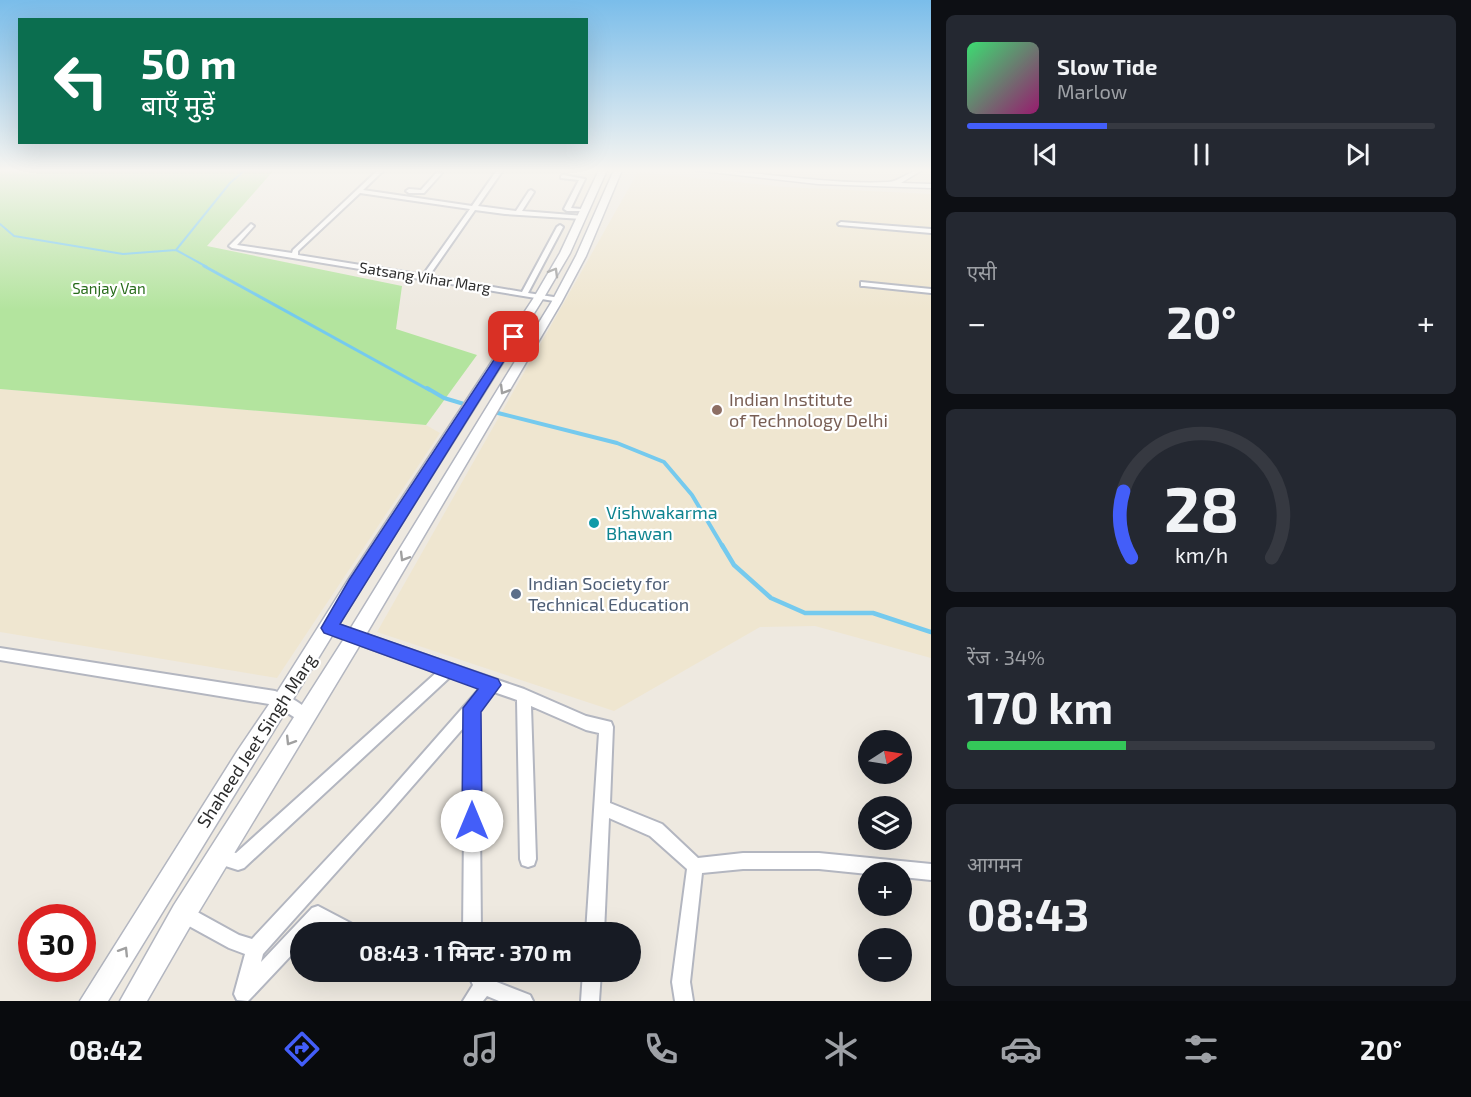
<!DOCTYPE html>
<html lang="hi">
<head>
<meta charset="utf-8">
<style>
  :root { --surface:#171b24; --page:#242831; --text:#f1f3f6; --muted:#9ea1a6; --line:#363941; --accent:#435ef9 }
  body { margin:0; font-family:"Exo 2","Noto Sans Devanagari",sans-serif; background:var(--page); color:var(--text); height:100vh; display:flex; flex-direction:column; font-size:22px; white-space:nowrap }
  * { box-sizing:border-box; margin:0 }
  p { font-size:20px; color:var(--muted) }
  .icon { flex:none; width:33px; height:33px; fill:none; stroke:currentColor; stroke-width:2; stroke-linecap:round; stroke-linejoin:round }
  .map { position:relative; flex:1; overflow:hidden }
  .sheet { display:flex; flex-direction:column; gap:15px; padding:15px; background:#0d0f14; width:540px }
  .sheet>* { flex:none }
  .banner { position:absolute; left:18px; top:18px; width:570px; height:126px; border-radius:0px; box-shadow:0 6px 24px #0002; background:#0b6e4f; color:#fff; overflow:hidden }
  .needle { width:39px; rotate:78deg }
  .buttons { position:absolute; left:858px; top:730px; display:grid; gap:12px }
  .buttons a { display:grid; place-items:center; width:54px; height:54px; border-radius:50%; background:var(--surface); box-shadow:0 6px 24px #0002; font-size:30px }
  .speed { position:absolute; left:18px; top:904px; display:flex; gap:12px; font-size:30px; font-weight:700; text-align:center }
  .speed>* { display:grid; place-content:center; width:78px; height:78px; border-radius:50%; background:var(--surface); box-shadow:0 6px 24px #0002; line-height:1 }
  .speed .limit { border:9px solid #d22; background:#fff; color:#111 }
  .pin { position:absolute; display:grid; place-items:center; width:51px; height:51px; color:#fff; margin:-26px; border-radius:12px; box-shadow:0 3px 9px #0006 }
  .me { position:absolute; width:66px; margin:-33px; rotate:0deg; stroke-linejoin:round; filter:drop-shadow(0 0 4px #0008) }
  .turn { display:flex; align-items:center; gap:21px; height:126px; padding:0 24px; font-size:27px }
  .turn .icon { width:78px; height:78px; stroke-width:2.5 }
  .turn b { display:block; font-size:42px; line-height:51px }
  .big { font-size:45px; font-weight:700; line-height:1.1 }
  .sheet .card { flex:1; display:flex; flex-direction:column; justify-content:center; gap:9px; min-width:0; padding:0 21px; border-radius:9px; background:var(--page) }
  .sheet .dial { align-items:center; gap:0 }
  .dial svg { height:156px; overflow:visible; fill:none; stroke:var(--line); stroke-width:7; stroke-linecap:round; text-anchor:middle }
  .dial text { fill:var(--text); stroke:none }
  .song { display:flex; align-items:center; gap:18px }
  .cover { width:72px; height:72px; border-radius:9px; background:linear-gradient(135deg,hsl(140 70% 55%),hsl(320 70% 35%)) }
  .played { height:6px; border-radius:3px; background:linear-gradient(90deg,var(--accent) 30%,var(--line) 30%) }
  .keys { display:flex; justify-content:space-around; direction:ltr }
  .heat { display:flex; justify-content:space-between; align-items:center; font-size:33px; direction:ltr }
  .charge { height:9px; border-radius:4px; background:linear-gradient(90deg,#34c759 34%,var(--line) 0) }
  .trip { position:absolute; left:290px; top:922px; width:351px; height:60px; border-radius:30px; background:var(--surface); box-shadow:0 6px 24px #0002; font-weight:700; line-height:60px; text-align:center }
  .dock { display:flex; height:96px; justify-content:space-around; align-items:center; background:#090b0e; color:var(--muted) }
  .dock .icon { width:42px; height:42px }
  .dock .current { color:var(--accent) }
  .dock b { font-size:27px; color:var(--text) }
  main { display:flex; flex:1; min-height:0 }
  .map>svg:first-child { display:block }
  .education { fill:#efe6d0 }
  .green { fill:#b3e49e }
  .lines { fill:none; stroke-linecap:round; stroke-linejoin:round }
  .stream-far3 { stroke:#75caee; stroke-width:2 }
  .stream-far2 { stroke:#75caee; stroke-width:3 }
  .stream-far1 { stroke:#75caee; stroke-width:4 }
  .stream { stroke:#75caee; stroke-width:4.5 }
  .street-casing { stroke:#b3b6c0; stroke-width:4 }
  .secondary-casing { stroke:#b3b6c0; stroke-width:3 }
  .street { fill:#fff; fill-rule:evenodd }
  .secondary { fill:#fff; fill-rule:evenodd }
  .oneway { stroke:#a0a0a0 }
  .route { fill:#435ef9; stroke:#2c3da2; stroke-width:1.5 }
  .education-dot { fill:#8d6e63; stroke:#fff; stroke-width:2 }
  .culture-dot { fill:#0f9aa8; stroke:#fff; stroke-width:2 }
  .service-dot { fill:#5c6f8a; stroke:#fff; stroke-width:2 }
  .labels { text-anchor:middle; stroke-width:4.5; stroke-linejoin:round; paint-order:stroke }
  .far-street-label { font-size:15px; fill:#2d2d2d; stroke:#fff }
  .far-park-label { font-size:15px; fill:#296c1c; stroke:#fff }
  .education-label { font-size:18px; fill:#785e54; stroke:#fff; text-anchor:start }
  .culture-label { font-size:18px; fill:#0d838f; stroke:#fff; text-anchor:start }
  .service-label { font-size:18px; fill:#4e5e75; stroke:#fff; text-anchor:start }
  .street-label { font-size:18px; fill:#2d2d2d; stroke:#fff }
</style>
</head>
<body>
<main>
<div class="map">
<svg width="931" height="1001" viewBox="0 0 931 1001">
  <rect width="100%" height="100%" fill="#eee9e0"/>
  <path class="education" d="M638,172L785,187L931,194V658L815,626L760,627L614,711L377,632Z
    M0,389L426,425L440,433L277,678L0,632Z"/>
  <path class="green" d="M0,170H274L207,246L402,286L396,329L477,355L426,425L0,389Z"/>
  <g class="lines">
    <path class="stream-far3" d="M0,224L14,236L123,254L176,250
      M207,267L176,250L230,183L245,170"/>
    <path class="stream-far2" d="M204,266L429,390"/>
    <path class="stream-far1" d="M427,388L444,398L464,404
      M498,413L617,443L664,462L692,495L723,547"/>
    <path class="stream" d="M722,545L734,565L771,598L805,613H873L931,632"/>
    <defs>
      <path id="street" d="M378,170H384L363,190L472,206L497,170H503L478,206L516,211L529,191L531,190L534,192L522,211L584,216L585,217L582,219L505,214L475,210L429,276L522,292L557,227L560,225L563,227L528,293L560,298V302L232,248L229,246L251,224L254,226L237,245L292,253L293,250ZM360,193L470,209L423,275L298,255V251Z
        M437,172L442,173L424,193H409L406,191L409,189L421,190Z
        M563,175L585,179L571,208L581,209V211H567L564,209L579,180L561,178V176Z
        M841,222L931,229V233L839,225L838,224Z
        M861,282L931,289V293L864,286H861Z
        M329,622L524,689L586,716L611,722L613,727L610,803L662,824L698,858L743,853H819L931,864V880L902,877V873L868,874L819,869H743L702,873L690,982L693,1001H675L672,982L687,869L650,836L609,818L604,933H586L599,733L586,730L531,706L536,859L534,865L528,867L522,865L520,859L517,700L494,692L479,710L481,933H463L465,726L390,812L263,954L261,962L312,908L318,906L358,927L361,933H335L320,924L312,933H300V946L250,999L248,1001L237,1000L234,994L245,954L229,948L178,920L176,914L178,908L184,906L190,908L239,935L252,939L380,802L481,687L450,677L244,868L238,870L213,862L211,856L213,850L219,848L236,853L437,672L325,632L323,628L325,624Z
        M0,648L275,691C287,696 307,704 312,717L310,722L305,724L275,705L0,660Z
        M467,972H485L489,979L530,995L533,1001H499L487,996L483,1001H463L473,985Z
        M583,972H601L599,1001H581Z"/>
      <path id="secondary" d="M599,170H607L570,253L543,299L360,590L108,1001H80L238,750L276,694L348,580L533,299L560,253Z
        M614,170H622L586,256L561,303L361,643L192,923L147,1001H120L174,905L349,631L551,303L576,256Z
        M693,170C758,170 823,185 888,182C899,182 909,170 922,170L901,183L931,184V188L818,184Z"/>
    </defs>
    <use href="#street" class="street-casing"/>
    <use href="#secondary" class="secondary-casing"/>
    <use href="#street" class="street"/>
    <use href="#secondary" class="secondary"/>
  </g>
  <defs><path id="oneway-chevron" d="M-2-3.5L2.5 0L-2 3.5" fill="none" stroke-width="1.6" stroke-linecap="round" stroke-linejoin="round" transform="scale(1.5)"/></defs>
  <g class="oneway">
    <use href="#oneway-chevron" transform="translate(554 272) rotate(-60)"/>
    <use href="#oneway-chevron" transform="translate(504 390) rotate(121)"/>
    <use href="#oneway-chevron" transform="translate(404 557) rotate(121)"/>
    <use href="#oneway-chevron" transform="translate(290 741) rotate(122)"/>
    <use href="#oneway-chevron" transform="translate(124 951) rotate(-58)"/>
  </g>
  <linearGradient id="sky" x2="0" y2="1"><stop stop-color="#7abdea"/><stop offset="0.55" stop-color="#f7f5f1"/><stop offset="1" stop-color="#f7f5f1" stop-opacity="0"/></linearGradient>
  <rect width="931" height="310" fill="url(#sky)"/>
  <path class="route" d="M514,334L519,337L340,624L498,679L501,685L481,712L482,821L479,828L472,831L465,828L462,821L463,708L478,689L324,633L321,628L349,580L509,337Z"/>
  <circle class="education-dot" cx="717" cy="410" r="6"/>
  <circle class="culture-dot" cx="594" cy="523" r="6"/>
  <circle class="service-dot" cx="516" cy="594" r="6"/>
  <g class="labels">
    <g class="far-street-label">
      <text transform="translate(425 278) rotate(9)" y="5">Satsang Vihar Marg</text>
    </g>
    <g class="far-park-label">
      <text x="109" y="294">Sanjay Van</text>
    </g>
    <g class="education-label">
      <text x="729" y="406">Indian Institute<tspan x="729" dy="21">of Technology Delhi</tspan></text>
    </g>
    <g class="culture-label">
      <text x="606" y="519">Vishwakarma<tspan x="606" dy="21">Bhawan</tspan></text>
    </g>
    <g class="service-label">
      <text x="528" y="590">Indian Society for<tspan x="528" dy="21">Technical Education</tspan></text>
    </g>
    <g class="street-label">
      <text transform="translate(257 741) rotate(-57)" y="6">Shaheed Jeet Singh Marg</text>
    </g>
  </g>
</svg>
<div class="buttons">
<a><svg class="needle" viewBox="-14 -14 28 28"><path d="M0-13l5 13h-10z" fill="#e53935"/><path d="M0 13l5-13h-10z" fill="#9ea1a6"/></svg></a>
<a><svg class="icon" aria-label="layers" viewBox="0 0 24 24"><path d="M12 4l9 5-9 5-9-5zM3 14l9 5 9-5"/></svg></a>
<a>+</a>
<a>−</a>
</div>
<div class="speed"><div class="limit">30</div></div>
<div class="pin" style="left:514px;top:337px;background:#d93025"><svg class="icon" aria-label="arrive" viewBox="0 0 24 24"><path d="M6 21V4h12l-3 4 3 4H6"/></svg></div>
<svg class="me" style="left:472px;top:821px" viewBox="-20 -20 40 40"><circle r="19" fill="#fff"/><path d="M0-13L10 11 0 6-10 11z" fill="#435ef9"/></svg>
<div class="trip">08:43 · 1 मिनट · 370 m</div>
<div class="banner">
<div class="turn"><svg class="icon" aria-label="left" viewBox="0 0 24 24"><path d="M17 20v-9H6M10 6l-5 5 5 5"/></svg><div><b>50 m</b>बाएँ मुड़ें</div></div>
</div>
</div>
<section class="sheet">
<div class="card">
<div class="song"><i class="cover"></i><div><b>Slow Tide</b><p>Marlow</p></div></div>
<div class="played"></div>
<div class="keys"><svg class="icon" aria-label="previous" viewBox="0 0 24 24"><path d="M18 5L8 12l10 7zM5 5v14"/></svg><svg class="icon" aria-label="pause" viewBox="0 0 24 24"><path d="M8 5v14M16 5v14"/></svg><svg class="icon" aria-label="next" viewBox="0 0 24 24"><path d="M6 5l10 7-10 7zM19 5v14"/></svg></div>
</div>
<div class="card"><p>एसी</p>
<div class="heat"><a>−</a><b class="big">20°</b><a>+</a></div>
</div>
<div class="card dial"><svg viewBox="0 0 100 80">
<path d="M14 69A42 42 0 1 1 86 69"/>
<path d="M14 69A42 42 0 0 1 10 35" stroke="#435ef9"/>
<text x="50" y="56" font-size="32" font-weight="700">28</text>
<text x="50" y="72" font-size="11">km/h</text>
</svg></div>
<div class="card"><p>रेंज · 34%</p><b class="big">170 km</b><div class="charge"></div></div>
<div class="card"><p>आगमन</p><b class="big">08:43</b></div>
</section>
</main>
<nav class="dock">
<b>08:42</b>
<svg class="icon current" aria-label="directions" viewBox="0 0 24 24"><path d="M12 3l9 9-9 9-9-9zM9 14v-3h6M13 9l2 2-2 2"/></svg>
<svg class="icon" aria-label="music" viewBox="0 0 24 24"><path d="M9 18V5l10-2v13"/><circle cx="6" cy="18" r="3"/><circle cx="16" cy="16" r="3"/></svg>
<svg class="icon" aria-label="phone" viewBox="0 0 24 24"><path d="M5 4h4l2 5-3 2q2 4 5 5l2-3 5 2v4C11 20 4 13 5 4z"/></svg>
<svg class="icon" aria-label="climate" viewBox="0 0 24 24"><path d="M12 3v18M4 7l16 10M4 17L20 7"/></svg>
<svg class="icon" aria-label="car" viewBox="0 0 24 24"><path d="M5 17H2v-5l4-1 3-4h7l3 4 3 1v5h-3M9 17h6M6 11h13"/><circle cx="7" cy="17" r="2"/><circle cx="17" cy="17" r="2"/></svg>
<svg class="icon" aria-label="filters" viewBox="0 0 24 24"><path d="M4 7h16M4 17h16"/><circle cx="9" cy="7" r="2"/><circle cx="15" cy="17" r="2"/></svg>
<b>20°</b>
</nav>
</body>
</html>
